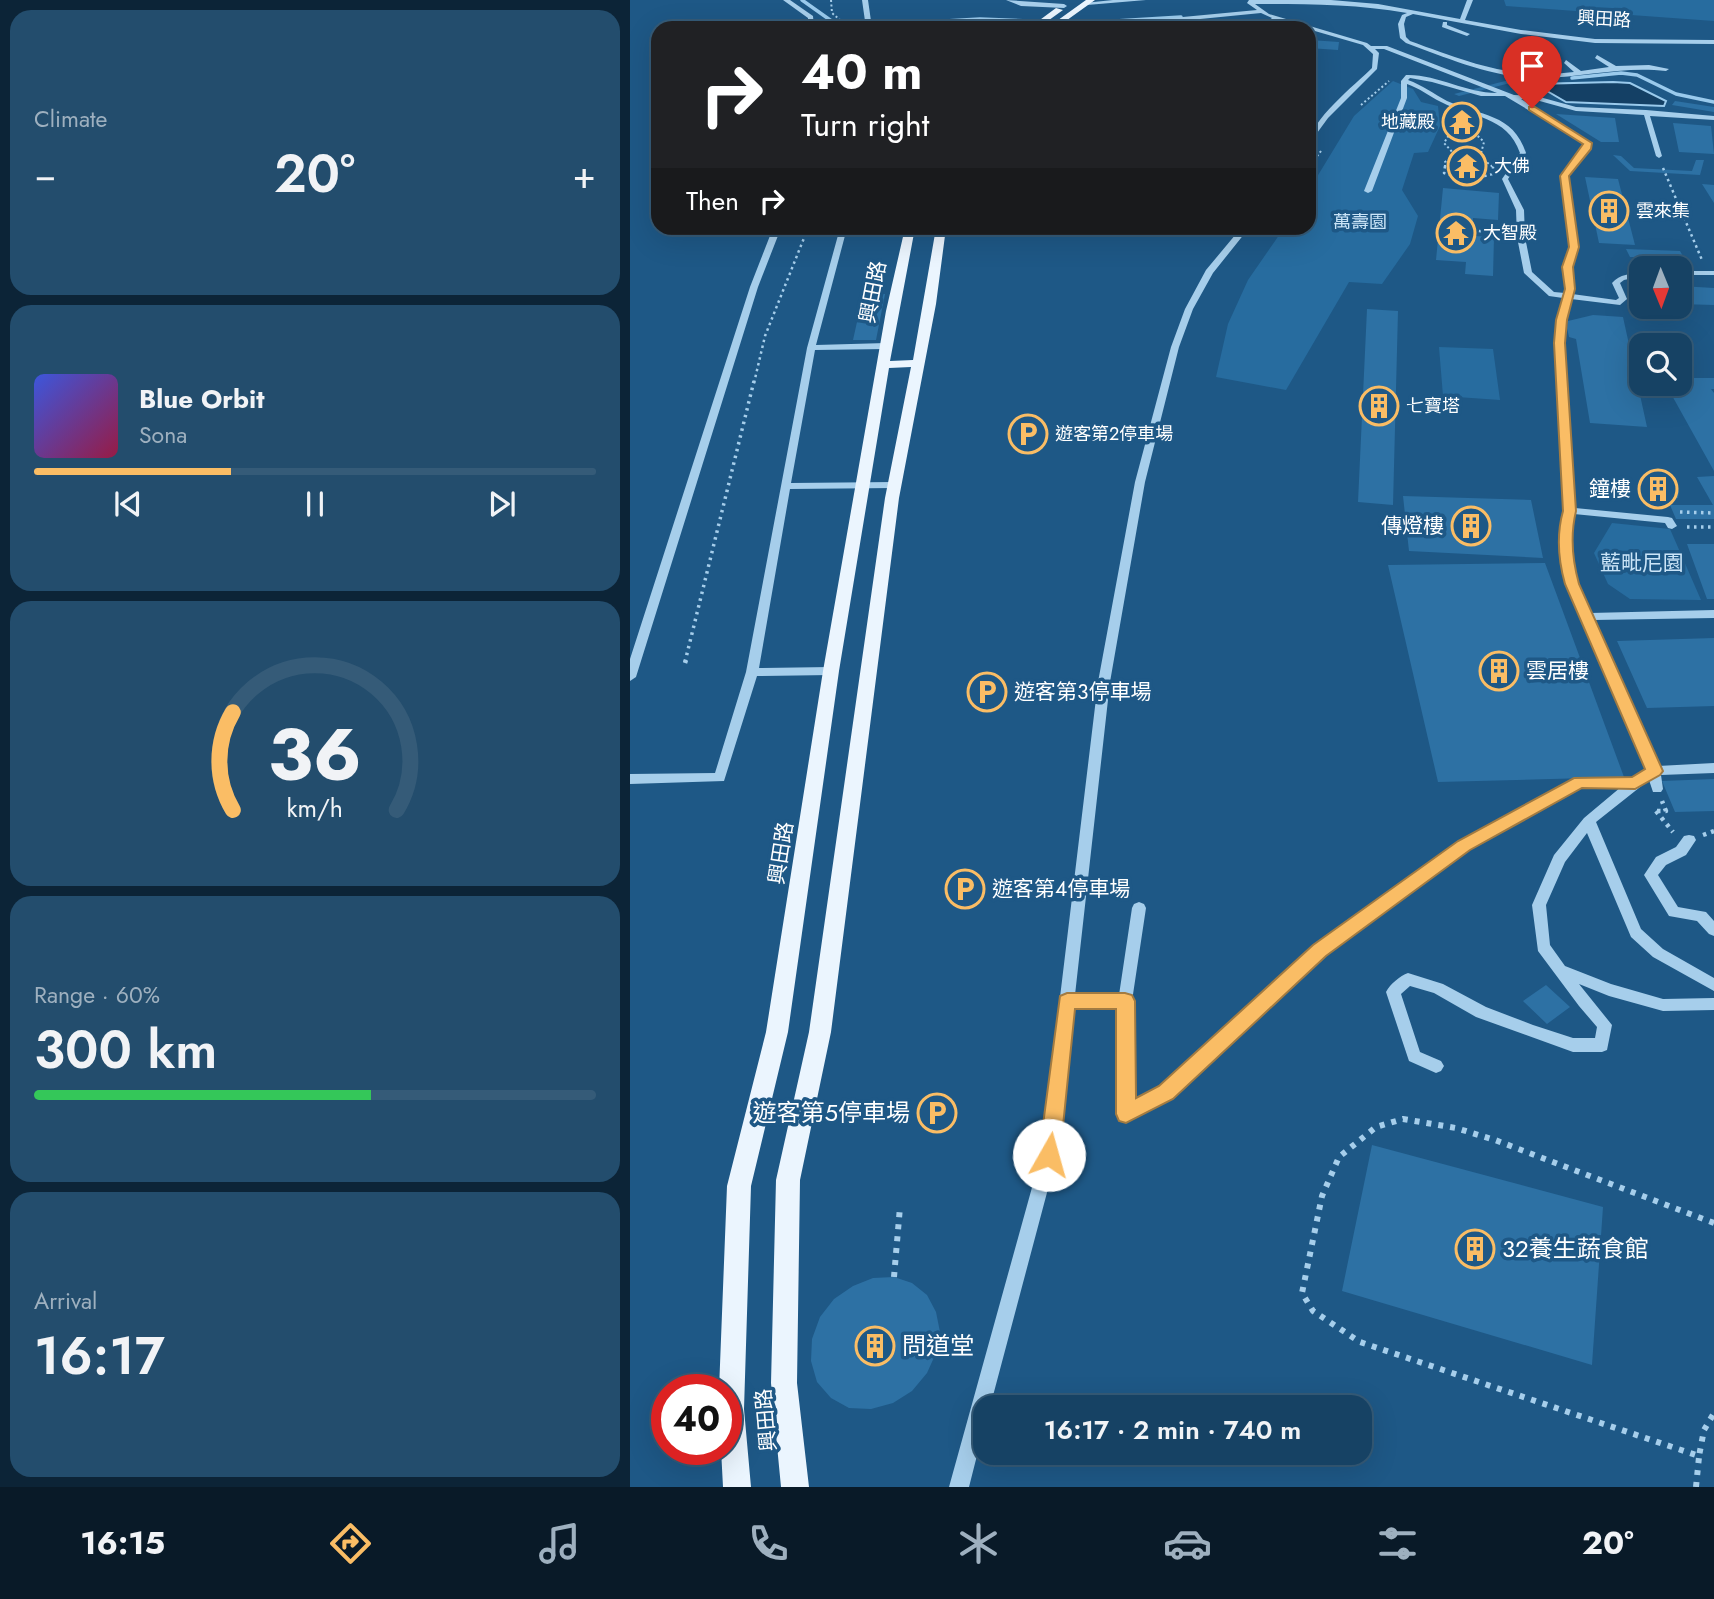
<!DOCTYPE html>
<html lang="en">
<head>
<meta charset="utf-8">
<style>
  :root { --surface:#164264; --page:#234d6d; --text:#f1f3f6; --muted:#9eb0bf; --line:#355b78; --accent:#fabd65 }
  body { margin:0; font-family:Jost,"Noto Sans TC",sans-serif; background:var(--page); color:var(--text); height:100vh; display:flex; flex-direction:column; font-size:26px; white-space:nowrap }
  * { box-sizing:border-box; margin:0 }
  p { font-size:23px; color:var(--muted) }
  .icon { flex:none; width:38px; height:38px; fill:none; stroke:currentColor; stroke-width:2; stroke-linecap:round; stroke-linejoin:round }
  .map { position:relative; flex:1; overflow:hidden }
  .panel { display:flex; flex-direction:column; gap:10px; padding:10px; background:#0c2437; width:630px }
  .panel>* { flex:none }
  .guide { position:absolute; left:21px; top:21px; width:665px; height:214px; border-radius:21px; box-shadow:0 7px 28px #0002,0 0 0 2px var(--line); background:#202124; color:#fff; overflow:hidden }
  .needle { width:46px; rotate:179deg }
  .tools { position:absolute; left:999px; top:256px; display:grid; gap:14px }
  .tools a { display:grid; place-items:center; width:63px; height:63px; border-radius:14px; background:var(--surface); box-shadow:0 7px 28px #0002,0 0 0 2px var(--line); font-size:35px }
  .speed { position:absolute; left:21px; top:1374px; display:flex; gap:14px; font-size:35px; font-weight:700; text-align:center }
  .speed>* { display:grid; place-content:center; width:91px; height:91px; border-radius:50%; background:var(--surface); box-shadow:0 7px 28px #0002,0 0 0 2px var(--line); line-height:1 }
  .speed .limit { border:10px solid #d22; background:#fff; color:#111 }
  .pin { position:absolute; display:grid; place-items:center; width:60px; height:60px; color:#fff; margin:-72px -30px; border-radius:50% 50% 50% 0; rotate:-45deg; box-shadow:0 0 7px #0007 }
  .pin .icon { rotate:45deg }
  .me { position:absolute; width:77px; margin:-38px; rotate:7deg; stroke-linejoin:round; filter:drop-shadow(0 0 5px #0008) }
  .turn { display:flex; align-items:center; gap:24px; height:147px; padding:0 35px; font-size:32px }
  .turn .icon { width:91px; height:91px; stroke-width:2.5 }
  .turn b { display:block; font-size:49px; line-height:60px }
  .then { display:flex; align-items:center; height:66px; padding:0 35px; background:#0003; gap:14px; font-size:26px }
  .big { font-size:52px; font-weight:600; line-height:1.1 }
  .panel .tile { flex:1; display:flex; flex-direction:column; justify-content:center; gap:10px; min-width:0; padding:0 24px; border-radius:21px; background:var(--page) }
  .panel .dial { align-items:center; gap:0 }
  .dial svg { height:182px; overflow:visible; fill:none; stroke:var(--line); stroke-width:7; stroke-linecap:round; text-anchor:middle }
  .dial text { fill:var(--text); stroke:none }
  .song { display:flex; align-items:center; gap:21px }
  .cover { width:84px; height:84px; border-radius:10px; background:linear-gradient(135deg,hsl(230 70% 55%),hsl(340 70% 35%)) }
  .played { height:7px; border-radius:4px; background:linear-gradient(90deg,var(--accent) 35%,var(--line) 35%) }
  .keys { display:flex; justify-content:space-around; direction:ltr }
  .heat { display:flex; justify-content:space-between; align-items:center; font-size:38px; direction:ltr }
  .charge { height:10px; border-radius:5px; background:linear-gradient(90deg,#34c759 60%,var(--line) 0) }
  .trip { position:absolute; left:343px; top:1395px; width:399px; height:70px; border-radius:21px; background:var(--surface); box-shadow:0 7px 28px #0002,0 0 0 2px var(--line); font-weight:600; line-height:70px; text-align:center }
  .tab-bar { display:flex; height:112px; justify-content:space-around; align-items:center; background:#091a28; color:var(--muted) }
  .tab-bar .icon { width:49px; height:49px }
  .tab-bar .selected { color:var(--accent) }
  .tab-bar b { font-size:32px; color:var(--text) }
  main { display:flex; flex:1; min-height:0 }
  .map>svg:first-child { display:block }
  .green { fill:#276c9f }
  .water { fill:#144065; stroke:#9acaec; stroke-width:2 }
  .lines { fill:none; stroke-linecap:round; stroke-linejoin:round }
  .stream { stroke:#9acaec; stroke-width:3.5 }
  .building { fill:#2d71a4 }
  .path-far4 { stroke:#a6ceeb; stroke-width:2; stroke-dasharray:2 2.5; stroke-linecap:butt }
  .path-far3 { stroke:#a6ceeb; stroke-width:2.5; stroke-dasharray:2.5 3.5; stroke-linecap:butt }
  .path-far2 { stroke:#a6ceeb; stroke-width:3.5; stroke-dasharray:2.5 4.5; stroke-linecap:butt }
  .path-far1 { stroke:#a6ceeb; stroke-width:4.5; stroke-dasharray:3.5 5; stroke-linecap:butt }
  .path { stroke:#a6ceeb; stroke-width:6; stroke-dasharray:5 7; stroke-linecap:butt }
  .minor { fill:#a6ceeb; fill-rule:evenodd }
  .major { fill:#ebf5fe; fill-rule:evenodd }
  .route { fill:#fabd65; stroke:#a27b42; stroke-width:2 }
  .labels { text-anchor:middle; stroke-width:7; stroke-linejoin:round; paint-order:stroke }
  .far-street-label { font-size:18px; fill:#fff; stroke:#1e5886 }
  .far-poi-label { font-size:18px; fill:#fff; stroke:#1e5886; text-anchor:start }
  .far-park-label { font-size:18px; fill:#cbe5f8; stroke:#1e5886 }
  .street-label { font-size:21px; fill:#fff; stroke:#1e5886 }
  .poi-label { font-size:21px; fill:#fff; stroke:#1e5886; text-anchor:start }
  .park-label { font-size:21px; fill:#cbe5f8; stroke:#1e5886 }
  .near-poi-label { font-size:24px; fill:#fff; stroke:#1e5886; text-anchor:start }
</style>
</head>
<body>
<main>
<section class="panel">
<div class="tile"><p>Climate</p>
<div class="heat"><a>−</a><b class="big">20°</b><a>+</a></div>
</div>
<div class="tile">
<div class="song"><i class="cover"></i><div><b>Blue Orbit</b><p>Sona</p></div></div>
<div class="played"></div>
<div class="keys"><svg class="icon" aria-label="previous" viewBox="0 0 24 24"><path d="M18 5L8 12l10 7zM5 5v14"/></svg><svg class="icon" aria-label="pause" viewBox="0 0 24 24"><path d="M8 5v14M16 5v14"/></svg><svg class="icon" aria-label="next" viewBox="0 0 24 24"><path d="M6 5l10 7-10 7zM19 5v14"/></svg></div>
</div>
<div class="tile dial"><svg viewBox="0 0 100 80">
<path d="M14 69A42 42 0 1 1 86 69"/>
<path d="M14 69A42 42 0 0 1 14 26" stroke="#fabd65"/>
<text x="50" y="56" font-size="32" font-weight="700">36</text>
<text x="50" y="72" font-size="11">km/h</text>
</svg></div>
<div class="tile"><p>Range · 60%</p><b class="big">300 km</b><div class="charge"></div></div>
<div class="tile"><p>Arrival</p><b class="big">16:17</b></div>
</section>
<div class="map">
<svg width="1084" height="1487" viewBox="0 0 1084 1487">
  <rect width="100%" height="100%" fill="#1e5886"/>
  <path class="green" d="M874,0H1084V21L876,6Z
    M763,81L783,89L791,102L808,106L810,126L798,152L784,153L772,190L788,216L780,244L752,284L719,282L656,390L586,377L598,324L618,280L654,228H679V190L724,116Z
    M809,347L863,349L870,400L813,396Z
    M982,523L1040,529L1071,600L1000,599L978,584L964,553Z"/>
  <path class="water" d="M983,82L1000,83L1036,101L1034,106L936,102L905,84Z"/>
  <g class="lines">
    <path class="stream" d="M172,0L210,27L350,19L452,23L551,17
      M942,78L991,73L1007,75L1046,94L1084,102"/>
  </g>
  <path class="building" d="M680,40L709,42L708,50L679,48Z
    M891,77L896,79L829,96L824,94Z
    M1045,101L1084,107V112L1042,105Z
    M926,114L985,118L989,142H971Z
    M813,115L851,117V129L813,127Z
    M1043,123L1081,126L1084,154L1049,152Z
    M983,155L991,156L1004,168L1062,171L1066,160H1074L1070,175L1000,171Z
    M955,177L988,179L1005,245L969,243Z
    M1072,184L1084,185V203Z
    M813,188L869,193L868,220L843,218V236L864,237L863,276L835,274L836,262L806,260Z
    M996,249L1050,251L1054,258L1000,257Z
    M1050,286L1084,288V305L1050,304Z
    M255,294L246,340H223L233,295Z
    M737,309L768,311L763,505L728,502Z
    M963,315L993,317L1017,427L960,423L946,339L939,337L937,328L938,321Z
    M1050,378H1084V389H1081L1084,393V471L1035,383H1050Z
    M1084,476V519H1046L1040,505H1083L1067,477Z
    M1022,479L1042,483L1049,491L1048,498L1032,502L1013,495L1009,492L1008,484Z
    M773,496L901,500L913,558L779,551Z
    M1057,544H1084V599H1077Z
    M915,563L994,777L808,782L758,565Z
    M1084,638V706L1017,708L987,641Z
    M1084,779V811L1045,812L1032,781Z
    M916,985L940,1007L917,1024L893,1001Z
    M742,1145L973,1207L962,1365L712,1291Z
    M264,1277L282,1283L297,1295L306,1312L310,1332L306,1353L297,1373L282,1391L263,1403L241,1409L219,1408L201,1398L187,1382L181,1361L182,1339L190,1317L204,1299L223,1286L243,1278Z"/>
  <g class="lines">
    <path class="path-far4" d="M201,0L202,13L219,28
      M731,105L759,81
      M822,130C836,129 845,132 854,142L850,157L825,155L814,143Z
      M850,157L863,167
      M679,167L691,151
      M815,167V162L825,155"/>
    <path class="path-far3" d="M815,166L814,173C831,179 846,179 863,174
      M863,166V172
      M1033,168L1072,260
      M843,230L876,235
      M124,383L135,336L178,228"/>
    <path class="path-far2" d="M1050,512L1084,513
      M1057,527H1084
      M55,662L124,381"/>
    <path class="path-far1" d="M55,663L56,660
      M1026,811L1043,832
      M1027,811H1036L1032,801
      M1073,835L1084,831"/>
    <path class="path" d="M1084,1223L865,1140L826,1128L773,1119L746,1127L709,1157L692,1196L672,1293L683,1311L730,1342L1069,1456L1074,1430L1084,1413
      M264,1277L270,1207
      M1066,1487L1069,1457"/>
    <path class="minor" d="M153,0H160L183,16L184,28H178V18Z
      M232,0H238L242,28H236Z
      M376,0L434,4L437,6L434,8L391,6Z
      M483,0H516L457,5L454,3Z
      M619,0H701L748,4L830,19L837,0H843L835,20L891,30L965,39L1084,40V44L965,43L891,34L783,14L776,17L774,24L776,37L780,41C838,62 881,80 944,72L934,63L936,60L951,71L979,67L965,58L967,55L986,66L1019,65L1039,69L1036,71C993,66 955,77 912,78C865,79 820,59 776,43L770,38L768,24L772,15L777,13C726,4 677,4 625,4L639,14L737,43L741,46H757L884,95L906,96L946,107L1016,110L1084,116V120L1020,116L1032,156L1029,158L1026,156L1014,115L946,111L906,100L891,99L961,143V147L938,176L948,247L941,267L944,289L942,294L986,300L989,298L982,283C990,274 1000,274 1012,272V276L994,280L990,283L997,299L990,305L941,299L935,320L934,343L945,508L1038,517L1042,518L1047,526L1042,529L1038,528L1035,523L944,514C933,549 946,581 960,613L1084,610V618L964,620L1028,766L1084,763V773L1031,775L1033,789L1031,792H1023L1019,780L966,822L1011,929L1033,949L1084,978V991L1023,957L1001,937L957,833L935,862L916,905L920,945L935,966L981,984L1033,999L1084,998V1010L1033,1011L979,996L949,984L982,1025L977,1050L972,1052H943L846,1017L804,993L780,986L771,994L790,1052L811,1061L814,1066L811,1071L806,1073L779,1061L756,992C760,984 770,976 778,973L813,984L856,1007L903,1025L943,1038H965L967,1027L949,1006L908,951L902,905L924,855L954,818L991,787H951L839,850L695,955L541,1097L502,1119L496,1121L490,1119L488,1114V1007H444L427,1155L360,1407H355V1424L339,1487H319L411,1155L468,682L505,482L541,347L555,309L576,270L611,228H619L583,273L563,309L549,347L515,482L480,682L445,995H489L502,908L504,904L509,902L514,904L516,908L502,1001L504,1102L531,1087L685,947L829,842L945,779L1003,778L1017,769L937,584L929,551V530L935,511L926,343L927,320L933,298L919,296L894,273L887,237L886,210L872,179L890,153C877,115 841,118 811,102C799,96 789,88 777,84V98L742,191L738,193L734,191L771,98V81L776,75C807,74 835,93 867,93L754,49H745L749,53L747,69L698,118L679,144C679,121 726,84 742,68L743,54L733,45L647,20L636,28H629L642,18L631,13L489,27L423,28L420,26L423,24L489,23L627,10L617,3ZM780,78L802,82L851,96H875L955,144V147L932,176L940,247L933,267L936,289L935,293L924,292L902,272L895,237L894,210L878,179L896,153C883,113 850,116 817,101C804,94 792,85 778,80Z
      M813,22H817V25L840,34L837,36L812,27Z
      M143,228H151L128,287L6,677L0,681V659L120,287Z
      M210,228H217L186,345L256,343L260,346L256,349L185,350L161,483L264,482L269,485L264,488L160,489L129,668L201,667L207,671L201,675L127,676L94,781L0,784V774L85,773L116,672L177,348Z
      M1050,271H1084V275H1050Z
      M1059,835L1064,836L1066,840L1056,855L1036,865L1028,875L1048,907L1076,912L1084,921V936L1079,934L1067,921L1039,916L1014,875L1026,857L1046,847L1054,836Z"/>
    <path class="major" d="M456,0H465L426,28H417Z
      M426,8L433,10L408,28H399Z
      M275,228H285L260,361L283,360L306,228H316L306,304L269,498L201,1032L170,1180L167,1383L179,1487H151L141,1383L146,1180L179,1032L255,498L281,367L259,368L209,671L158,1032L121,1186L114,1409L121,1487H93L91,1449H96V1390H89L97,1186L136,1032L193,671L256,311Z"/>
  </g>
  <path class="route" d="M899,107H905L962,143L961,149L939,176L949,247L943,267L945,289L937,320L935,343L946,511C940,536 942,559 949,584L1033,771L1030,775L1005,789L952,788L840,850L696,956L543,1099L496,1123L489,1121L486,1114V1009H445L430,1155L427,1162L419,1165L412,1162L409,1155L430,996L437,993H495L502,995L505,1001L506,1098L529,1086L683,945L828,841L944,778L1002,777L1015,769L935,584C928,559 926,536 933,511L924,343L926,320L935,289L932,267L939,247L930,176L953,144L899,110Z"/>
  <defs>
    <symbol id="temple-ring" viewBox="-11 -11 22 22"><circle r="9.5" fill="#1e5886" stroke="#fabd65" stroke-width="1.5"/><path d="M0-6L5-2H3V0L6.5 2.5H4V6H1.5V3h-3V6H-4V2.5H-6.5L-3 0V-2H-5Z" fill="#fabd65"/></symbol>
    <symbol id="building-ring" viewBox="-11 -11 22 22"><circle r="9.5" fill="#1e5886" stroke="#fabd65" stroke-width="1.5"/><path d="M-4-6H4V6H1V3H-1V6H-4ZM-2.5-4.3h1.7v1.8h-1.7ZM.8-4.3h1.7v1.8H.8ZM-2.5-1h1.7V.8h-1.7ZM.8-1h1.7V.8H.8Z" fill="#fabd65"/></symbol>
    <symbol id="parking-ring" viewBox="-11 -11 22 22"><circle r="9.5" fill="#1e5886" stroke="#fabd65" stroke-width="1.5"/><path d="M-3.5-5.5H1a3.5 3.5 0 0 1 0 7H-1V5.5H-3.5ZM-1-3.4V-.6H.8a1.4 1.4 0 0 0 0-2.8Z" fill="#fabd65"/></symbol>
  </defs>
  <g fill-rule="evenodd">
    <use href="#temple-ring" x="810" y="100" width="44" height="44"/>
    <use href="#temple-ring" x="815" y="144" width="44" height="44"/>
    <use href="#building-ring" x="957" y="189" width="44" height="44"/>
    <use href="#temple-ring" x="804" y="211" width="44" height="44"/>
    <use href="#building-ring" x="727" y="384" width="44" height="44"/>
    <use href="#parking-ring" x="376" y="412" width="44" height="44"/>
    <use href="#building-ring" x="1006" y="467" width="44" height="44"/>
    <use href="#building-ring" x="819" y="504" width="44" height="44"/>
    <use href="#building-ring" x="847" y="649" width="44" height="44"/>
    <use href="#parking-ring" x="335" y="670" width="44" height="44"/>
    <use href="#parking-ring" x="313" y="867" width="44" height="44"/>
    <use href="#parking-ring" x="285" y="1091" width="44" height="44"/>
    <use href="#building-ring" x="823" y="1227" width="44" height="44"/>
    <use href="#building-ring" x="223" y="1324" width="44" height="44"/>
  </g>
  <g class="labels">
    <g class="far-street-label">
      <text transform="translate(974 19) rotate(3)" y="6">興田路</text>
    </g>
    <g class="far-poi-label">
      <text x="805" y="128" text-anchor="end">地藏殿</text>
      <text x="864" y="172">大佛</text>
      <text x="1006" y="217">雲來集</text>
      <text x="853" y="239">大智殿</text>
      <text x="776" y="412">七寶塔</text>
      <text x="425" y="440">遊客第2停車場</text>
    </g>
    <g class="far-park-label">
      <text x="730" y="228">萬壽園</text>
    </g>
    <g class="street-label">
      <text transform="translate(243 292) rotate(-79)" y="7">興田路</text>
      <text transform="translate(151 853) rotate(-81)" y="7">興田路</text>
      <text transform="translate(136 1420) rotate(-95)" y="7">興田路</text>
    </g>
    <g class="poi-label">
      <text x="1001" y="496" text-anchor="end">鐘樓</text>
      <text x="814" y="533" text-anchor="end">傳燈樓</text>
      <text x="896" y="678">雲居樓</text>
      <text x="384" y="699">遊客第3停車場</text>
      <text x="362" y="896">遊客第4停車場</text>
    </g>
    <g class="park-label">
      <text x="1012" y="570">藍毗尼園</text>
    </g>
    <g class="near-poi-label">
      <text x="280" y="1121" text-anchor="end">遊客第5停車場</text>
      <text x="872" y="1257">32養生蔬食館</text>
      <text x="272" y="1354">問道堂</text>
    </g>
  </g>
</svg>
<div class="tools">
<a><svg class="needle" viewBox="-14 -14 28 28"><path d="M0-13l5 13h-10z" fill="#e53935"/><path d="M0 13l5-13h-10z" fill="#9eb0bf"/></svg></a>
<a><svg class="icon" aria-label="search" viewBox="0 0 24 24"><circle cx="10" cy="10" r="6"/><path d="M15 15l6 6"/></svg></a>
</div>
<div class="speed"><div class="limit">40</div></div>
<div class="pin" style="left:902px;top:108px;background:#d93025"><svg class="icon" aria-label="arrive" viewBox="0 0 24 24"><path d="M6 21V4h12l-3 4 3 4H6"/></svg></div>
<svg class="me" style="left:419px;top:1155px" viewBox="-20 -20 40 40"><circle r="19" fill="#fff"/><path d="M0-13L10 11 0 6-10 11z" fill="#fabd65"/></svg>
<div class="trip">16:17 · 2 min · 740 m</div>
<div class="guide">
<div class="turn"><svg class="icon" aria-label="right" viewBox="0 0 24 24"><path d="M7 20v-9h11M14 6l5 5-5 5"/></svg><div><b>40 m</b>Turn right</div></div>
<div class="then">Then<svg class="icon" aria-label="right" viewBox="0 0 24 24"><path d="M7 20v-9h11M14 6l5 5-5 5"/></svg></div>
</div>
</div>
</main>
<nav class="tab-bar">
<b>16:15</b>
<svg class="icon selected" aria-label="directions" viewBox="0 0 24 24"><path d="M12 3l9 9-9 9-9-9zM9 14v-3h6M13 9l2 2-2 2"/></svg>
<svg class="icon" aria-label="music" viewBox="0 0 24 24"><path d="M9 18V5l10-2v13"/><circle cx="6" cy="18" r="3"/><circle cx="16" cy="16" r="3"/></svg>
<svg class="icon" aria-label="phone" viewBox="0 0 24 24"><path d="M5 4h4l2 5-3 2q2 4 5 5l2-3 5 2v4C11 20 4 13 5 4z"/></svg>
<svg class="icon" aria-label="climate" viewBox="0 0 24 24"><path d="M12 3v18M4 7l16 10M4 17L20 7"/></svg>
<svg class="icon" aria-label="car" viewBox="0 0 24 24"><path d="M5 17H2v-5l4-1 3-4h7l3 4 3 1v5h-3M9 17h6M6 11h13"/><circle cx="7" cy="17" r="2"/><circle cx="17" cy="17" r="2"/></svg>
<svg class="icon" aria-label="filters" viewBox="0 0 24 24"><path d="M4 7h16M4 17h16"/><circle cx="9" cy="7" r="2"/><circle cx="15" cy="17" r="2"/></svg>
<b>20°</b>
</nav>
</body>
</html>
